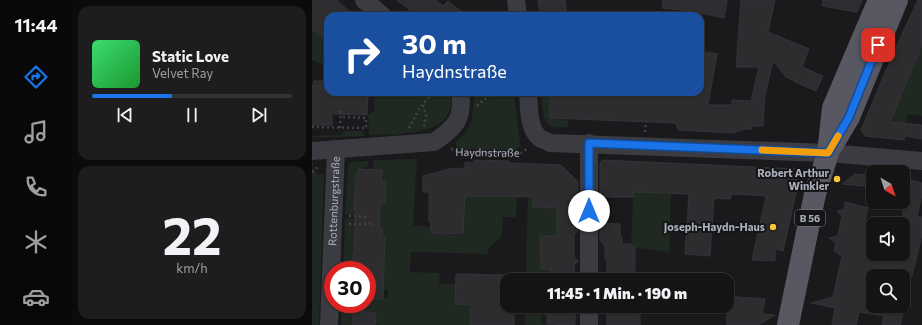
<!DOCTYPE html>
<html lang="de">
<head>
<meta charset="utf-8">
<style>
  :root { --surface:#141415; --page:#1d1d1e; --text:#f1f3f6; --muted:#9d9ea0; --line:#333334; --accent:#1a73e8 }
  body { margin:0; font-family:Commissioner,sans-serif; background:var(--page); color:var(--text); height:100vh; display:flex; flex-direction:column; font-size:15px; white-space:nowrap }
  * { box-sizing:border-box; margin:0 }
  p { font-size:13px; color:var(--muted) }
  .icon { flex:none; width:22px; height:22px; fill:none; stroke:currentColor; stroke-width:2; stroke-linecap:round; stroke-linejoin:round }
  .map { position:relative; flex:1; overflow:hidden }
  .sheet { display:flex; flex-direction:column; gap:6px; padding:6px; background:#0b0b0c; width:240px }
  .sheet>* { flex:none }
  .top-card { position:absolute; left:12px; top:12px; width:380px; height:84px; border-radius:12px; box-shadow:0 1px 3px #0004,0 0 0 1px var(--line); background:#1a4fa0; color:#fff; overflow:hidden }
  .needle { width:26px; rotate:141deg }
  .controls { position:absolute; left:554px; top:165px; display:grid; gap:8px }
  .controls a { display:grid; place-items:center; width:44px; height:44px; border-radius:8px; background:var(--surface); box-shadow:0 1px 3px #0004,0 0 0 1px var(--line); font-size:20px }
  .speed { position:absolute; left:12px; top:261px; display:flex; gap:8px; font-size:20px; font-weight:700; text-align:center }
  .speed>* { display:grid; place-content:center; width:52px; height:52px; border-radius:50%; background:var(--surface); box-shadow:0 1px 3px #0004,0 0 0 1px var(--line); line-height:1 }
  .speed .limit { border:6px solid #d22; background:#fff; color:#111 }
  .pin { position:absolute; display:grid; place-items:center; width:34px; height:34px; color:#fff; margin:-17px; border-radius:8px; box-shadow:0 2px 6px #0006 }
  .me { position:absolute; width:44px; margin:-22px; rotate:0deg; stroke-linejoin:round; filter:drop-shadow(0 0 3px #0008) }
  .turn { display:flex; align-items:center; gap:14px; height:84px; padding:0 12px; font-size:18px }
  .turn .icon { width:52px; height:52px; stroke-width:2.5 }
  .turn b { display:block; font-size:28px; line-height:34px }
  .sheet .tile { flex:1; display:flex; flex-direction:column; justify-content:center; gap:6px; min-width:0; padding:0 14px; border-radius:12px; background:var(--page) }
  .sheet .dial { align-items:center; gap:0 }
  .dial b { font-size:52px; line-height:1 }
  .song { display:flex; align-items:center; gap:12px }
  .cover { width:48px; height:48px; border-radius:6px; background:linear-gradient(135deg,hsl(140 70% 55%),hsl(130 70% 35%)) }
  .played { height:4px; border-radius:2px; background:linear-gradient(90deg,var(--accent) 40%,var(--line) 40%) }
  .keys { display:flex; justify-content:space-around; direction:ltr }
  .trip { position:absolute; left:188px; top:273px; width:234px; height:40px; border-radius:12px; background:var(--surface); box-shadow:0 1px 3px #0004,0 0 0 1px var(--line); font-weight:800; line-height:40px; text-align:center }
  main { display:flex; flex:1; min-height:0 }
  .tabs { display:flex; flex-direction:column; width:72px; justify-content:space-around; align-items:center; background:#080808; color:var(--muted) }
  .tabs .icon { width:28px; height:28px }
  .tabs .active { color:var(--accent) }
  .tabs b { font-size:18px; color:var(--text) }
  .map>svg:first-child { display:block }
  .green { fill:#1f2821 }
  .building { fill:#2d2d30; stroke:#343438 }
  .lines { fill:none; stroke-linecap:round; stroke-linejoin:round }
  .path { stroke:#414249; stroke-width:2.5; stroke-dasharray:2 3; stroke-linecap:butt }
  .street { stroke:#3b3b42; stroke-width:18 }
  .primary { stroke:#575861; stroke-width:22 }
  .route-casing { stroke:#114b97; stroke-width:10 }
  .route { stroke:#1a73e8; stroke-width:7 }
  .slow { stroke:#f59e0b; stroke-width:7 }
  .poi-dot { fill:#f8c336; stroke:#151517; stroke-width:1.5 }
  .labels { text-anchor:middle; stroke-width:4; stroke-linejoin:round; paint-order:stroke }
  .shield { fill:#151517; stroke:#7f828a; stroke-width:1 }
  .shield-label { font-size:10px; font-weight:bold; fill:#acb0bc }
  .street-label { font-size:11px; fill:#acb0bc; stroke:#151517 }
  .poi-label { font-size:11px; font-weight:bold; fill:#acb0bc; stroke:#151517; text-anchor:end }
</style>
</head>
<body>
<main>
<nav class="tabs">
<b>11:44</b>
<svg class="icon active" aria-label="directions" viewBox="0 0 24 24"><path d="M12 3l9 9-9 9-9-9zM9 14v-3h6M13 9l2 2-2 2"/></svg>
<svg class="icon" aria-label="music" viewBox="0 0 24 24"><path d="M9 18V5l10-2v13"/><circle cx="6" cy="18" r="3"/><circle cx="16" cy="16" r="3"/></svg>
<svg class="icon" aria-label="phone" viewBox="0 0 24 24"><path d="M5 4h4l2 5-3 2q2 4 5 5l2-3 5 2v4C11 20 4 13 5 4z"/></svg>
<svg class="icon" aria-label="climate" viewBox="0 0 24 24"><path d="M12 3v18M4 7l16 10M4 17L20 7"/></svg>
<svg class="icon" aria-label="car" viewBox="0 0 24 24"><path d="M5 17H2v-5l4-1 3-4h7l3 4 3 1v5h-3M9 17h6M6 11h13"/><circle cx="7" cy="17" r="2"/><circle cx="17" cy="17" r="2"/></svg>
</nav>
<section class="sheet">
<div class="tile">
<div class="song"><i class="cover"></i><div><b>Static Love</b><p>Velvet Ray</p></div></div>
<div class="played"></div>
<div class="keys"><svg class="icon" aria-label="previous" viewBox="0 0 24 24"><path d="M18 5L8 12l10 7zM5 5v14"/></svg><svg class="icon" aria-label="pause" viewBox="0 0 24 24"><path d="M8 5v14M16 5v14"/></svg><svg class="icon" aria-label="next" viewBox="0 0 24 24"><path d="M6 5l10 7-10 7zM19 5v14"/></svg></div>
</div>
<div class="tile dial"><b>22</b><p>km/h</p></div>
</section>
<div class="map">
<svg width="610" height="325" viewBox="0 0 610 325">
  <rect width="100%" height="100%" fill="#1a1a1c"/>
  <path class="green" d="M0,29L16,42V66L0,60Z
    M610,45V116L596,114L594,124L580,122L578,121Z
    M63,92H103L107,95L109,92H137C150,138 84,134 57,135L56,115L62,111Z
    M163,92H202L208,142V146L204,150L148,149L144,146V143L159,125Z
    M229,92H237L239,104L237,105L238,118L249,119V120L254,121L255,119H257L256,127C251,127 245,128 240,127C229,123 230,101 229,92Z
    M34,131H51L52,136L0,138V136L29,135Z
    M105,159L101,225L119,227V232L120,233H132V235L149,234L152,225V195L175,196L178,198L181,196H205L204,217H191L190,236L176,249V254L99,252L98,272L128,273L127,284H143V304L159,305L158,325H68L63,324L64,313L48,311V313L40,312V316L38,317V324L40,325H29L30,304H55V298H76V290L72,289V272H69L72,254L73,237H70V228L64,227L41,255V270H31L33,218L57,219L59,214H68V203H73L74,183L69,182V170H62V167H61V160Z
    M0,161L2,164L0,167L6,175L9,173L12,175L7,325H0Z
    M56,161V167H53V170L46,169V174H43V181L45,182V202H42V210L53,215H33L36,165L39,162Z
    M216,185H222L221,207L238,208L239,186H246L245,236H229L234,260L228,261L229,269H239V280H214Z
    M321,192L359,194L357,252L319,247Z
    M213,306H239V307H235V315L229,316L230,324L239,325H213Z"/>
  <path class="building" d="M0,0H25L42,16H16V42L0,29Z
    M85,0H124L131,6L136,1L155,16H103L99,13V11Z
    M226,0H253L255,16H228Z
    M351,0H415L412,18L380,11L350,8Z
    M429,0H463L456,32L497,49L490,67L511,76L504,91L483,82V81L474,77L461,61L453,95L451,126H440V129H433L421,133L367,130L363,123L238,118L237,105L239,104L237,92H352L364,96L376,97L377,92H388V51L405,54L396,105H420V100L439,101L447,67H424Z
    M511,0H550L545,12L510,6Z
    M606,0H610V45L578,122L610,125V139L593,136L592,140L553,136L549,130L584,47Z
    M2,81H16V92H56L55,115L20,114V125H0V85H2Z
    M162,160L197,161V163L249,165L266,182V228L265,232L262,234V257L266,261L262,265L263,280H239V269H229L228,236H245V208L221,207V197L153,196L151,233L132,234L120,233L119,232V222H117V192H111V176L137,169L153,168V162L161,163Z
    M291,160L485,169L484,193L471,251L463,249V261L440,260L454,196L420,194L418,199L402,198L398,256L373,254L377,194L321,192V197H288V163Z
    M46,169L70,170L69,182H74L73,203H68L67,227L70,228V237H73L71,299H55V270H41V254H42L44,210H42L44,174H46Z
    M543,174L561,176V187L530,184Z
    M591,178L610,183V195L605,216L610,217V235L600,276H561V306H593L588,325H570L572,316L547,312L544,325H520L523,308L499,303L521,297L530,256L522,251L524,243L517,238L526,236L530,216L525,211L532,210L533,202L556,208L553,220L561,222V254L591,260Z
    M288,223L308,224V237H310V244H319V247H323V275H318V280H295V260L293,259V246L288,240Z
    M144,274L195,275V306H202V325H158L159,305L143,304Z
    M415,296L453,299L450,314L463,315L446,325H415Z
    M239,306H263V325L235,324V307H239Z
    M295,306H328V325H295Z
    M48,311L64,313L63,325H40V312L48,313Z"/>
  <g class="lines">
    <g class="path">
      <path d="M111,105L114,115L112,127"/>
      <path d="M165,106C179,93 182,92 201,92"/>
      <path d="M0,127L54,128V118L29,117"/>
      <path d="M28,128L29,111"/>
      <path d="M97,128L107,109L121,92"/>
      <path d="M333,132L334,122"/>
      <path id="s1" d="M139,149L147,152L209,153L216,148"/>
      <path d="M0,172L6,167"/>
      <path d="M37,216L55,217V215"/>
      <path d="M37,224H61V226"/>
      <path d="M55,302H59V299"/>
      <path d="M34,309L52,310V312"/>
    </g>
    <g class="street">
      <path d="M52,0L71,16"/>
      <path d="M204,0L206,16"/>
      <path d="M216,92C217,106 216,130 229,139C232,140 235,141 238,143L516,153L610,161"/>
      <path d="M277,143V280"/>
      <path d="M0,151L122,142C143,128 152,119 148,92"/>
      <path d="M277,306V325"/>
      <path id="s2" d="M17,325L24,149"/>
    </g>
    <path class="primary" d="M519,147L537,117L585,0
      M476,325L503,194L516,153L521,108L567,0"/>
  </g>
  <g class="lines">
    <defs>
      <path id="route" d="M277,211V143L516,153L537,117L566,45"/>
    </defs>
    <use href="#route" class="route-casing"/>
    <use href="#route" class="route"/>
    <path class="slow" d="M450,150L516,153L526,136"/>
  </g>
  <g class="poi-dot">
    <circle cx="525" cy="179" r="4"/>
    <circle cx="461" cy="227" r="4"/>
  </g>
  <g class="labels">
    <rect class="shield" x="483" y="210" width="30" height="16" rx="3"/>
    <g class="shield-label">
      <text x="498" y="222">B 56</text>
    </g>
    <g class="street-label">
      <text dy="4" stroke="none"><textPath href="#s1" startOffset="37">Haydnstraße</textPath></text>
      <text dy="4" stroke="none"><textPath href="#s2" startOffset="124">Rottenburgstraße</textPath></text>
    </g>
    <g class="poi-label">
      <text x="517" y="177">Robert Arthur<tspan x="517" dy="13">Winkler</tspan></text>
      <text x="453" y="231">Joseph-Haydn-Haus</text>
    </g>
  </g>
</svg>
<div class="controls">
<a><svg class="needle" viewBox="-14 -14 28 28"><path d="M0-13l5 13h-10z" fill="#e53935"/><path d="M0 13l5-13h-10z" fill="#9d9ea0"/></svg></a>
<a><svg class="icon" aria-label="sound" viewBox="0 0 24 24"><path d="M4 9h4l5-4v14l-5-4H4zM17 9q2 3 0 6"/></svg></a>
<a><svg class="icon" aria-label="search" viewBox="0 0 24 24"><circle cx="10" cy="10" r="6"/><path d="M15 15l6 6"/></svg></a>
</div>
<div class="speed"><div class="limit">30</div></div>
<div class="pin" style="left:566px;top:45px;background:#d93025"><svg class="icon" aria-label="arrive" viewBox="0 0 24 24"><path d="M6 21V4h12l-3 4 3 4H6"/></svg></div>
<svg class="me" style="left:277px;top:211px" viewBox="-20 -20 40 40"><circle r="19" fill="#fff"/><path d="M0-13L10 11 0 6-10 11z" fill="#1a73e8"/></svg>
<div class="trip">11:45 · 1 Min. · 190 m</div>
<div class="top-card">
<div class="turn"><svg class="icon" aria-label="right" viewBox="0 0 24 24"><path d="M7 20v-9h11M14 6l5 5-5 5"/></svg><div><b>30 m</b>Haydnstraße</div></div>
</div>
</div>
</main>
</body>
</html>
